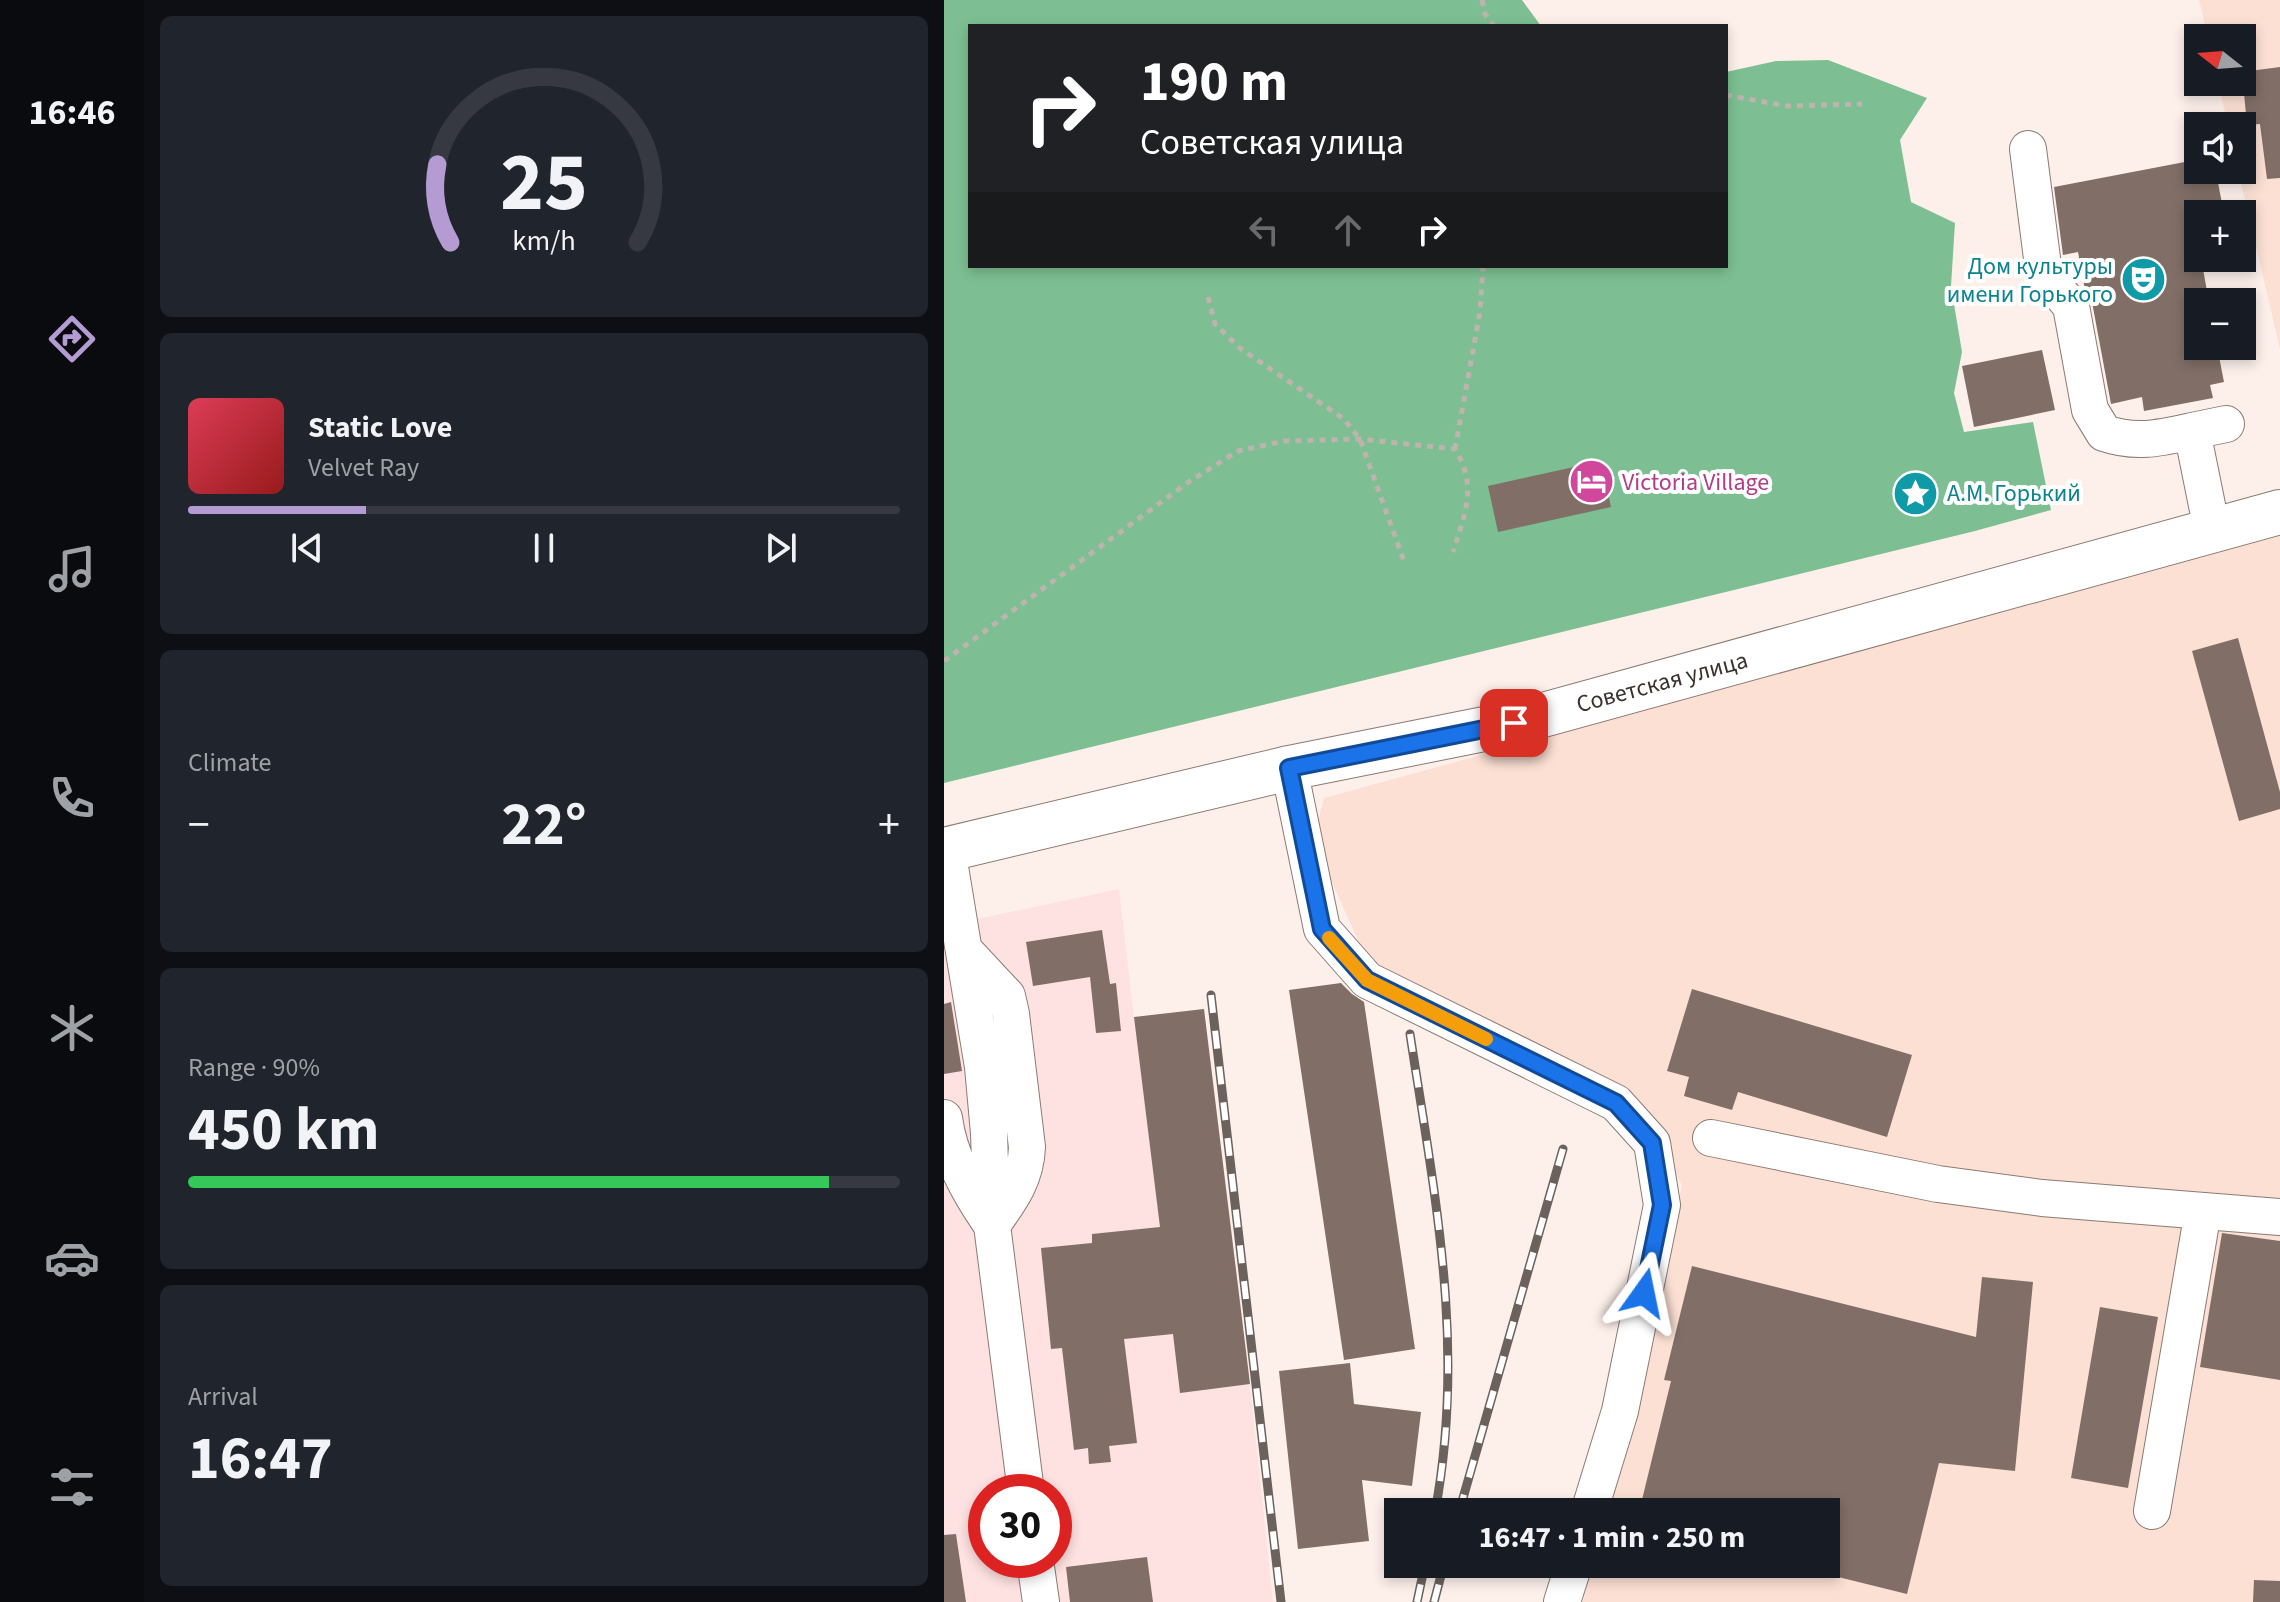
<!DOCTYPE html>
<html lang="en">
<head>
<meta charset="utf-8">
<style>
  :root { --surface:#171b24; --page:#20242c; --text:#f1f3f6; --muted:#9ea1a6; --line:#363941; --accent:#b49cd3 }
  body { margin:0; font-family:"Source Sans 3",sans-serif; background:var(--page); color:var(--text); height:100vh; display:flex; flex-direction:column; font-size:30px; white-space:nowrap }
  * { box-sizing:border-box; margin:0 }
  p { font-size:26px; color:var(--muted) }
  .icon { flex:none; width:44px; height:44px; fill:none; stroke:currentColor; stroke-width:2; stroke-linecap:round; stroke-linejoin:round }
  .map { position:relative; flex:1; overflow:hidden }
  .side { display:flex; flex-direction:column; gap:16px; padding:16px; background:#0d0f14; width:800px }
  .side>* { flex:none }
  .top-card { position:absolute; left:24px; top:24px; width:760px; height:244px; border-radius:0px; box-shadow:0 4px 12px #0003; background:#202124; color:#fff; overflow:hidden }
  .needle { width:52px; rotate:287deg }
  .buttons { position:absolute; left:1240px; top:24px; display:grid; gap:16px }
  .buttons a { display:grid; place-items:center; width:72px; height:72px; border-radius:0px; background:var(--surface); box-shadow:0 4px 12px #0003; font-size:40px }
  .speed { position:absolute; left:24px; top:1474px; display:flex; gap:16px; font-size:40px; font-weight:700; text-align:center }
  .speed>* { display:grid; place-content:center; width:104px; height:104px; border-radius:50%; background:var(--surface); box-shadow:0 4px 12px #0003; line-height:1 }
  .speed .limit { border:12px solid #d22; background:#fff; color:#111 }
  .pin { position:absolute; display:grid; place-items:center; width:68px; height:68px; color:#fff; margin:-34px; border-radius:16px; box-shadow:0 4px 12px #0006 }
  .me { position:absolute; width:88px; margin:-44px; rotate:12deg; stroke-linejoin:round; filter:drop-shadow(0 0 6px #0008) }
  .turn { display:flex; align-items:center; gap:28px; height:168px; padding:0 40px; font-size:36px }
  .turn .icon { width:104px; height:104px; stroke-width:2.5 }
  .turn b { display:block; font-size:56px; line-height:68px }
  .lanes { display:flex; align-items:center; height:76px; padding:0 40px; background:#0003; justify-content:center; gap:40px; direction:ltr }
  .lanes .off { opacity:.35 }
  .big { font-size:60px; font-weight:700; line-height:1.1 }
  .side .card { flex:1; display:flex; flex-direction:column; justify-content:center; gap:12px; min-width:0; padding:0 28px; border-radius:12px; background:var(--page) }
  .side .dial { align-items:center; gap:0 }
  .dial svg { height:208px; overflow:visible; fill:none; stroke:var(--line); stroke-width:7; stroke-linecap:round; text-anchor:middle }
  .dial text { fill:var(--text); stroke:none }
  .song { display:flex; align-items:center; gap:24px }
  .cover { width:96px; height:96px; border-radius:12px; background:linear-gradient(135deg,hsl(350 70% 55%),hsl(0 70% 35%)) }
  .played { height:8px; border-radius:4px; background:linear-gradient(90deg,var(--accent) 25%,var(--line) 25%) }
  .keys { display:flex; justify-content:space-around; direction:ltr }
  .heat { display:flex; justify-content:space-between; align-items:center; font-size:44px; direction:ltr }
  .charge { height:12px; border-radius:6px; background:linear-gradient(90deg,#34c759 90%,var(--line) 0) }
  .trip { position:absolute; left:440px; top:1498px; width:456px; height:80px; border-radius:0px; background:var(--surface); box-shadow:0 4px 12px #0003; font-weight:700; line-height:80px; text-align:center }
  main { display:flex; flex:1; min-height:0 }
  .tabs { display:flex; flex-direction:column; width:144px; justify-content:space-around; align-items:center; background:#090b0e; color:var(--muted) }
  .tabs .icon { width:56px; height:56px }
  .tabs .selected { color:var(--accent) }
  .tabs b { font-size:36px; color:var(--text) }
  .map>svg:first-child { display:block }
  .commercial { fill:#fde2e1; fill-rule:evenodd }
  .built { fill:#fce0d4 }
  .forest { fill:#7dbf92 }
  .building { fill:#806e67 }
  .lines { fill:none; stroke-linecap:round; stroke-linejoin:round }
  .minor-casing { stroke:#8c7a72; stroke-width:38 }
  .major-casing { stroke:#8c7a72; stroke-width:46 }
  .path { stroke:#beb3ae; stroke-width:5; stroke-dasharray:6 6; stroke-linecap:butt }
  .minor { stroke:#fff; stroke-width:36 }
  .major { stroke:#fff; stroke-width:44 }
  .rail-casing { stroke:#6b625e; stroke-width:9 }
  .rail { stroke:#fff; stroke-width:6; stroke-dasharray:18; stroke-linecap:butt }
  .route-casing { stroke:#114b97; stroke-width:20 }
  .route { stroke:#1a73e8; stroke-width:14 }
  .slow { stroke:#f59e0b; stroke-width:14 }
  .labels { text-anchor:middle; stroke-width:8; stroke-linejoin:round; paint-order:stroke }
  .culture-label { font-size:24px; fill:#0d838f; stroke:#fff; text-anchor:end }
  .hotel-label { font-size:24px; fill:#b23c85; stroke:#fff; text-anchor:start }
  .street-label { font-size:24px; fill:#38312d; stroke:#fff }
</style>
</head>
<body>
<main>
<nav class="tabs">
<b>16:46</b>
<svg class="icon selected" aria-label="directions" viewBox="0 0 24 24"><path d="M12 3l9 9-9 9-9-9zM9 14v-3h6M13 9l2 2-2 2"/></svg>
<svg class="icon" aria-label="music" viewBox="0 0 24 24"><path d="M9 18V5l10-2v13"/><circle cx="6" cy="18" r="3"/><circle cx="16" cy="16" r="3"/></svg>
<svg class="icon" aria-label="phone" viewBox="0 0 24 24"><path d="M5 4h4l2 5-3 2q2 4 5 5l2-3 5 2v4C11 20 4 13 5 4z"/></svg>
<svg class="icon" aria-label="climate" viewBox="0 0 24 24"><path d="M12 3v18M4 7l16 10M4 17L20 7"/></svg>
<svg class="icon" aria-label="car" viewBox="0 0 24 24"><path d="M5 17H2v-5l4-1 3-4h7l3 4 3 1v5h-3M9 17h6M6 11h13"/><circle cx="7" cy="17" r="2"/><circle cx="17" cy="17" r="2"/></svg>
<svg class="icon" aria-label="filters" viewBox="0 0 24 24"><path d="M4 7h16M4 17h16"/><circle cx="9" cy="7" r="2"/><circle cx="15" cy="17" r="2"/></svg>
</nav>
<section class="side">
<div class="card dial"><svg viewBox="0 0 100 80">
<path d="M14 69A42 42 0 1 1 86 69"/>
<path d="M14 69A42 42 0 0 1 9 39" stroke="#b49cd3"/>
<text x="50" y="56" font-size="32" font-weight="700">25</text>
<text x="50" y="72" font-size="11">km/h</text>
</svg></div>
<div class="card">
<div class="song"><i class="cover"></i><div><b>Static Love</b><p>Velvet Ray</p></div></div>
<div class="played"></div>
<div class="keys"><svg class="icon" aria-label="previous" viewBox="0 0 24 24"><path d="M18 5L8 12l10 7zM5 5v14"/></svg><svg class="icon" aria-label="pause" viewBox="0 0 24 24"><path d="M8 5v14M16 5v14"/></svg><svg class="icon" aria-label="next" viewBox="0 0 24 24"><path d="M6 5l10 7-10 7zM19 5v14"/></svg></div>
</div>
<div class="card"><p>Climate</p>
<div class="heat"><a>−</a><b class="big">22°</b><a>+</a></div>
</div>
<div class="card"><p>Range · 90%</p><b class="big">450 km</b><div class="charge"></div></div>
<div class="card"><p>Arrival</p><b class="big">16:47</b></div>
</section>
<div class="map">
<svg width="1336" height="1602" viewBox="0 0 1336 1602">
  <rect width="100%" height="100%" fill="#fdf0eb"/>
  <path class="commercial" d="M175,889L190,1017L260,1009L306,1384L329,1602H0V926ZM42,1492H110V1560H42Z"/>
  <path class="built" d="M1255,0H1336V349L1294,170H1298V126H1284L1274,82H1298V38H1264Z
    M1336,536V1602H639L648,1564H882V1512H660L738,1185L694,1107L422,958L369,840L380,798Z"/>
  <path class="forest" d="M0,0H578L597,26H26V266H782V72L832,61L884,60L983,98L956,140L967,202L1011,223L1007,286L1018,352L1010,393L1020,432L1089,422L1107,510L1031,531L0,783Z"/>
  <path class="building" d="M1336,67V178L1323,179L1316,124L1303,125L1298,72Z
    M1246,161L1249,176L1272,172L1280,214H1254V258H1257L1265,302H1254V346H1273L1280,382L1266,385L1269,398L1200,411L1198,397L1167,404L1148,302L1141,290L1134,252L1119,255L1110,187Z
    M1098,350L1111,410L1030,427L1018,366Z
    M657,461L667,507L554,532L544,486Z
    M1294,638L1336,792V809L1295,821L1248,651Z
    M158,930L166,984L172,983L177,1031L152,1033L146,977L89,986L82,942Z
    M397,983L408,994L420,1002L471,1349L400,1360L345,990Z
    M748,989L968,1055L943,1137L794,1092L788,1110L740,1096L745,1077L723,1071Z
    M7,1002L18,1071L0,1074V1004Z
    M260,1009L306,1384L236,1393L229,1334L180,1339L193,1443L165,1446L167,1462L145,1464L144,1448L130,1450L118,1348L107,1349L97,1248L148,1243V1234L216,1227L190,1017Z
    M1278,1233L1336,1241V1380L1256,1367Z
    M748,1266L1032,1337L1038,1277L1089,1282L1071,1471L995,1463L963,1594L882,1574V1512H695L727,1381L720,1380Z
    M1156,1307L1214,1317L1184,1488L1127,1478Z
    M406,1363L410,1404L477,1412L468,1486L418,1480L425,1541L354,1549L335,1371Z
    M12,1534L22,1602H0V1535Z
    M203,1557L209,1602H126L122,1567Z
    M1310,1580L1336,1581V1602H1309Z"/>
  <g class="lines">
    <defs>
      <path id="minor" d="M1084,149L1100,274L1127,306L1146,410L1160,433C1192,444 1216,438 1248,431L1268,530
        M1248,431L1282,424
        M345,768L378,929L423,980L672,1103L708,1143L718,1205L676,1411L645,1512
        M3,849L39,1067L45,1133L48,1225
        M20,950L63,996L67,1014L83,1147C82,1179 66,1200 48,1225L82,1492
        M0,1118C5,1156 24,1190 45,1221
        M767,1138L994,1184L1098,1198L1336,1217
        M1208,1511L1259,1211
        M91,1560L97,1602
        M618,1602L630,1564"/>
      <path id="major" d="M0,850L345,768L570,723L1336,512"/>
    </defs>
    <use href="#minor" class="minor-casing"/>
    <use href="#major" class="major-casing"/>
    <path class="path" d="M538,0L541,14L550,26
      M782,95L843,106L918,104
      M264,297L271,324L297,349L400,419L416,439L461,564
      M511,449L536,312L539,266
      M0,661L246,481L294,451L340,441L416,439L511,449C534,486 521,514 509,552"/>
    <use href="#minor" class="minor"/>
    <use href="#major" class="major"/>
    <defs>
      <path id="rail" d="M267,995L337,1602
        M466,1034C491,1197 522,1347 491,1512
        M515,1512L619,1149
        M473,1602L481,1564
        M490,1602L500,1564"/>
    </defs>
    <use href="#rail" class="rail-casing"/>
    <use href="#rail" class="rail"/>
  </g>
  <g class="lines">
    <defs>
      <path id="route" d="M570,723L345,768L378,929L423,980L672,1103L708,1143L718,1205L700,1293"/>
    </defs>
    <use href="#route" class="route-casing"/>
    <use href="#route" class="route"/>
    <path class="slow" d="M385,938L423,980L542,1039"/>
  </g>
  <defs>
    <symbol id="theatre-disc" viewBox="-11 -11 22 22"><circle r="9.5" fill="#0f9aa8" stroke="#fff"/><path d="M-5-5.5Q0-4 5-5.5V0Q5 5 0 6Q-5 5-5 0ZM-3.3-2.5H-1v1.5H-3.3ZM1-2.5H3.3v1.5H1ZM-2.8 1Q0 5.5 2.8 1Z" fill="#fff"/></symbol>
    <symbol id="hotel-disc" viewBox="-11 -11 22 22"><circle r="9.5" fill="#d1479c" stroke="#fff"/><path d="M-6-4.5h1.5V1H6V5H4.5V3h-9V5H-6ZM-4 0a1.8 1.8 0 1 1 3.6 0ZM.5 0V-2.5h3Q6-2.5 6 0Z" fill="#fff"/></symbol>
    <symbol id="sight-disc" viewBox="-11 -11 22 22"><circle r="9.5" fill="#0f9aa8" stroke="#fff"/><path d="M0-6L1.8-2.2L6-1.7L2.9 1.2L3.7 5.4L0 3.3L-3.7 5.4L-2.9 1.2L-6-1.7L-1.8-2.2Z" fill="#fff"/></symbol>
  </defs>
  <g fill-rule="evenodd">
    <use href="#theatre-disc" x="1174" y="254" width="51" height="51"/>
    <use href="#hotel-disc" x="622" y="456" width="51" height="51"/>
    <use href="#sight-disc" x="946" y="468" width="51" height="51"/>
  </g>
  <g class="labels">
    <g class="culture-label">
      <text x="1169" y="274">Дом культуры<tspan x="1169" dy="28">имени Горького</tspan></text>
      <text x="1003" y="501" text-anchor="start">А.М. Горький</text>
    </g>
    <g class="hotel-label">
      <text x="678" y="490">Victoria Village</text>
    </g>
    <g class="street-label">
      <text transform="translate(718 682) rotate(-15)" y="8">Советская улица</text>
    </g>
  </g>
</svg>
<div class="buttons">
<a><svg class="needle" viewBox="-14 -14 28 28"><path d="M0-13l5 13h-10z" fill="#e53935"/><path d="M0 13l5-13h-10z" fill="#9ea1a6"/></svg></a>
<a><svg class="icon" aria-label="sound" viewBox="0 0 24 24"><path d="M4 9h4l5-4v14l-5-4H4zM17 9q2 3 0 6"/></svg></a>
<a>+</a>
<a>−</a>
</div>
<div class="speed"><div class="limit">30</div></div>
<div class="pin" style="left:570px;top:723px;background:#d93025"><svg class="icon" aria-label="arrive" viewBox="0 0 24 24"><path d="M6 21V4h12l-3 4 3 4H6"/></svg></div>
<svg class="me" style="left:700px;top:1293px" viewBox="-20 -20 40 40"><path d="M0-17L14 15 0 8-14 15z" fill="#1a73e8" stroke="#fff" stroke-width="4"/></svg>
<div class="trip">16:47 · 1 min · 250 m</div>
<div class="top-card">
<div class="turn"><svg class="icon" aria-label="right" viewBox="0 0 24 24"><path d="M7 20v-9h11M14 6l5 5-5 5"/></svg><div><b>190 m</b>Советская улица</div></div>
<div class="lanes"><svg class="icon off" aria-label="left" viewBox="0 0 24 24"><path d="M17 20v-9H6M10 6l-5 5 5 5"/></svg><svg class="icon off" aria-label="ahead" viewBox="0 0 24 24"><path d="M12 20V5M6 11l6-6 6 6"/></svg><svg class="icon" aria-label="right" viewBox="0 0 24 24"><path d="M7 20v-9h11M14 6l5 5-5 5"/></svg></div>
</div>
</div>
</main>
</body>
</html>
